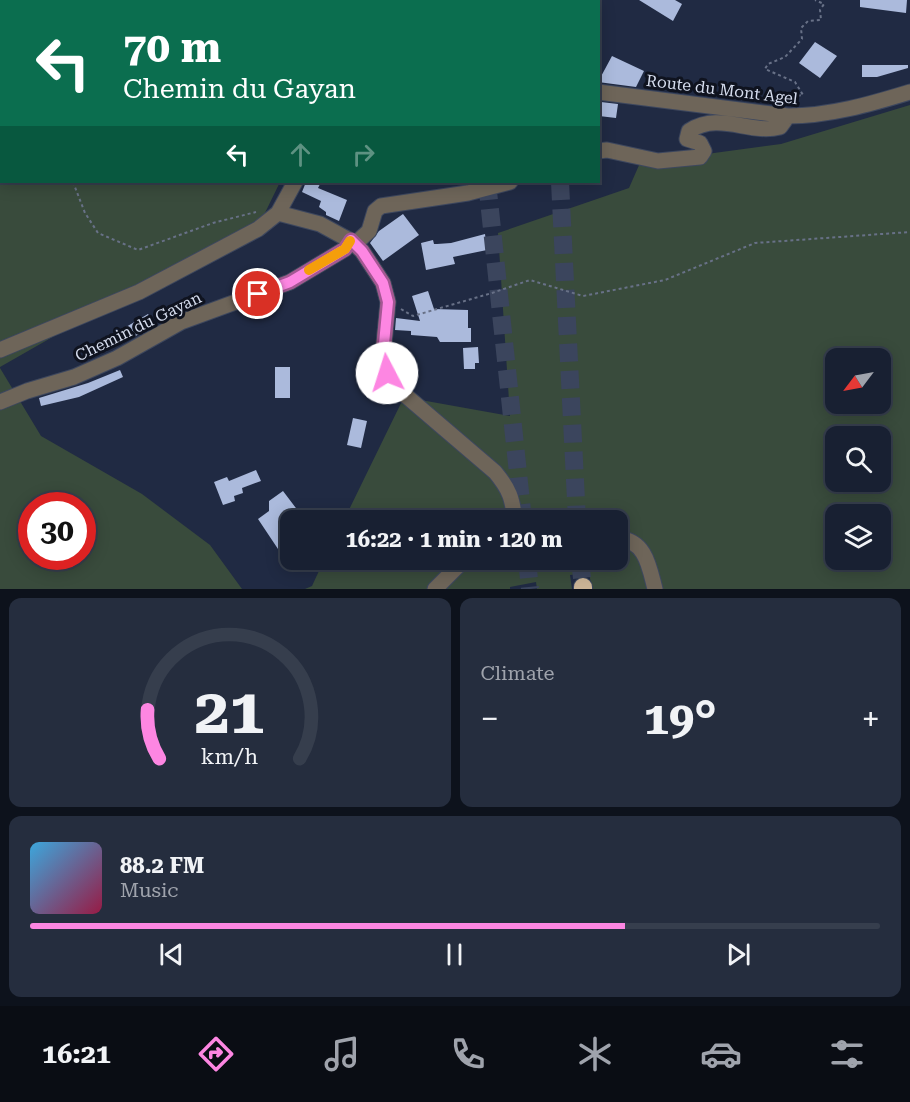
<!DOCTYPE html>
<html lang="en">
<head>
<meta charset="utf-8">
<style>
  :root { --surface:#182032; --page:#252d3e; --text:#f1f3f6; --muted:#9fa3ac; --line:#363e4d; --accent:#fd86e2 }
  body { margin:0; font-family:"Roboto Serif",serif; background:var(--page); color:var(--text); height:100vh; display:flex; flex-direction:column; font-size:22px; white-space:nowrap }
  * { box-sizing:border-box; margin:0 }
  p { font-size:20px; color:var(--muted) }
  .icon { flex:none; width:33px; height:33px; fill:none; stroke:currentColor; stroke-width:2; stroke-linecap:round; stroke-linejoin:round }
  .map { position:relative; height:589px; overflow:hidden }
  .panel { display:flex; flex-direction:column; gap:9px; padding:9px; background:#0d121c; flex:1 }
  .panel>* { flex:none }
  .banner { position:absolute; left:0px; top:0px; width:600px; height:183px; box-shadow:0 3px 15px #0003,0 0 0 2px var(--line); background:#0b6e4f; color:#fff; overflow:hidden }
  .needle { width:39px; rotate:238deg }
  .controls { position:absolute; left:825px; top:348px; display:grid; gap:12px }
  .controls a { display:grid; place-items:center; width:66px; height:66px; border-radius:12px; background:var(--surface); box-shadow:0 3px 15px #0003,0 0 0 2px var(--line); font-size:30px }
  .speed { position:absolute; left:18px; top:492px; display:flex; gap:12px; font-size:30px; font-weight:700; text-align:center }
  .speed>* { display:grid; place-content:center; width:78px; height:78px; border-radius:50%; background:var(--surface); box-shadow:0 3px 15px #0003,0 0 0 2px var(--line); line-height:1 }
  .speed .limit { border:9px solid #d22; background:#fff; color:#111 }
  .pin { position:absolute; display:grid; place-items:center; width:51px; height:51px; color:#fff; margin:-26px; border:3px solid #fff; border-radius:50%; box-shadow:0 2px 6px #0007 }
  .me { position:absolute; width:66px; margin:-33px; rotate:355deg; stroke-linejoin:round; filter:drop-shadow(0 0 4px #0008) }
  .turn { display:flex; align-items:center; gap:21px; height:126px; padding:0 24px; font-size:27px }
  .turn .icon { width:78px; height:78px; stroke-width:2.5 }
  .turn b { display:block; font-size:42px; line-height:51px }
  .lanes { display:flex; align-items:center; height:57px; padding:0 24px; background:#0003; justify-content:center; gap:30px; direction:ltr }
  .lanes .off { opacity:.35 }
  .big { font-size:45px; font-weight:700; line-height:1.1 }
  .panel .widget { flex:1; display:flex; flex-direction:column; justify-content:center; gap:9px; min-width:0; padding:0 21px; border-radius:12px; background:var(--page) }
  .panel .dial { align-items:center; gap:0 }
  .dial svg { height:156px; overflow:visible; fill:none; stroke:var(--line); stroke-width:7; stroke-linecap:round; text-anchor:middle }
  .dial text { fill:var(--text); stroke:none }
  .song { display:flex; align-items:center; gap:18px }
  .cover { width:72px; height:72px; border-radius:9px; background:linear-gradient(135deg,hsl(200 70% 55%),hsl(340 70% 35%)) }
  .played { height:6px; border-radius:3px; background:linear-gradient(90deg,var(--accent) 70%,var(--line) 70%) }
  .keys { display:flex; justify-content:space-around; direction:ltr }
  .heat { display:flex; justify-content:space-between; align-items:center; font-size:33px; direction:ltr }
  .panel .tiles { flex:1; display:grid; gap:9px; grid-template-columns:1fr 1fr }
  .widget:last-child { grid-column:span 2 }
  .trip { position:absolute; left:280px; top:510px; width:348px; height:60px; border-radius:12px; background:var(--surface); box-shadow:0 3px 15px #0003,0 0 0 2px var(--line); font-weight:700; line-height:60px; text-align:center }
  .menu { display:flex; height:96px; justify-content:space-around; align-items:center; background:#0a0d14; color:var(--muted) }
  .menu .icon { width:42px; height:42px }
  .menu .selected { color:var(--accent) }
  .menu b { font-size:27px; color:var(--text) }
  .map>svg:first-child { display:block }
  .green { fill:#394b3c; fill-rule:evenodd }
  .building { fill:#abbadc }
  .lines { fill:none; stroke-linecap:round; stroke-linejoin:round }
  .highway-tunnel { stroke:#3b455d; stroke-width:18; stroke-dasharray:18 9; stroke-linecap:butt }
  .minor-casing { stroke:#3d475e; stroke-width:17 }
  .highway-casing { stroke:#3d475e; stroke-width:20 }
  .path { stroke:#687187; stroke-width:2; stroke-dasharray:3 3; stroke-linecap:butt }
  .minor { stroke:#6e6559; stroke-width:15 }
  .highway { stroke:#cab496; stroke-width:18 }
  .route-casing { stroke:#a45793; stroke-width:15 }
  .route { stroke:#fd86e2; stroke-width:10 }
  .slow { stroke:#f59e0b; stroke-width:10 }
  .labels { text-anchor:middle; stroke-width:6; stroke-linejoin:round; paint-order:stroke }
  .street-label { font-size:16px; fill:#d6ddee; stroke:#0f131f }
</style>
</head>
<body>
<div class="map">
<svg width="910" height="589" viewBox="0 0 910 589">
  <rect width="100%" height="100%" fill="#202a43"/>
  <path class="green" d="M0,0L189,1L2,2V182H280L263,217L0,367Z
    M910,105V589H592L589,573L570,575L572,589H537L536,582L510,587V589H305L312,586L324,560H618V520H344L404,397L510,416L498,233L629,188L640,163L781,144ZM836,358H880V404H836ZM836,436H880V482H836ZM836,514H880V560H836Z
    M0,368L41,436L142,494L210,545L242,589H0ZM32,506H82V556H32Z"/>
  <path class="building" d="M639,0H675L682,4L673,21Z
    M860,0H907L906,13L860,7Z
    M815,42L837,56L820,78L799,63Z
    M612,56L644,71L636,87L598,82Z
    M862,65H908V68L877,77H862Z
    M601,102L618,104L616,118L599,116Z
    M306,182H321L318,188L347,200L339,221L326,215V212L319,207L321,201L302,192Z
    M403,214L419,235L383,261L370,243L379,231Z
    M485,234L487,250L453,257L455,264L426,270L421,243L433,240L434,244H437L451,243Z
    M428,291L434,309L468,310V328H471V342H440L437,337L411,335V331L395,330L396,318L420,321L412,296Z
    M148,314L155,325L132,338L126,327Z
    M478,347L479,363H475V369H464L463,348Z
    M275,367H290V398H275Z
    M120,370L123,377L79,397L41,406L39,398L88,383Z
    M353,418L367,421L361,448L347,445Z
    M256,470L261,481L242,488L243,493L234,496L235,501L223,505L214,482L227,477L229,481Z
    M283,491L305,520H291V540L278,549L258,519L269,511V501Z"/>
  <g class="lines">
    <path class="highway-tunnel" d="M471,0V2
      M487,182L523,520
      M560,182L577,520
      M527,560L530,589
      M580,560L583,587"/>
    <defs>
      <path id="minor" d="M279,0L280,2
        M443,0L445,2
        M598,92L788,116C829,116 871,104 910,92
        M598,151L607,150L658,161L700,157L704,151L700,143L687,139L689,131C720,111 749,135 780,127L788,116
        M278,213L320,224L351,241L362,251L383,283L388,302L383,354L387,373L398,389L495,472C510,490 512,498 515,520
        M355,244L369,231L375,211L381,206L468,193L510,182
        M0,350L139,292L258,229L278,213L295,182
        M0,402L27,391L74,377L117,358L181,322L290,282L345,249L351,241
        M618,538C646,541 649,566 655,589
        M435,589L464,560"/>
      <path id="highway" d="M549,0V2
        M583,587V589"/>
    </defs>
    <use href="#minor" class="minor-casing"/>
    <use href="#highway" class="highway-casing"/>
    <path class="path" d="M0,57L2,58
      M774,99L803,95L795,82L765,69L768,64L785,57L802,39L801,28L808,21L821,20L820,10L824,4L815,0
      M73,182L85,213L98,233L138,250L213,223L256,212
      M401,309L413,316L492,293L530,280L583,296L665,280L755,243L910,232"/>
    <use href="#minor" class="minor"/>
    <use href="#highway" class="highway"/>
  </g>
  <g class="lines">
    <defs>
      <path id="route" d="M258,294L290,282L345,249L351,240L362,251L383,283L388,302L383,354L387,373"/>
    </defs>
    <use href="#route" class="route-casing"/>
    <use href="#route" class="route"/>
    <path class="slow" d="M309,270L345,249L350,241"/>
  </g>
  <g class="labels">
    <g class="street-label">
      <text transform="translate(722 89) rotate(7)" y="6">Route du Mont Agel</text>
      <text transform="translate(138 326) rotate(-26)" y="6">Chemin du Gayan</text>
    </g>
  </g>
</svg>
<div class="controls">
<a><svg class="needle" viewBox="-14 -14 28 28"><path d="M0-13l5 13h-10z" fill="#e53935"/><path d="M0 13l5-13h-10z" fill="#9fa3ac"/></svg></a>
<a><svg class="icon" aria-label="search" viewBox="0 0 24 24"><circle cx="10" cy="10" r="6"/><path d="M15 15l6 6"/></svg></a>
<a><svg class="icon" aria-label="layers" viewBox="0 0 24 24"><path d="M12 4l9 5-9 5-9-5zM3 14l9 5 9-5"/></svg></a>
</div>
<div class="speed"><div class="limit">30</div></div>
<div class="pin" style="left:258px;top:294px;background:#d93025"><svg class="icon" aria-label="arrive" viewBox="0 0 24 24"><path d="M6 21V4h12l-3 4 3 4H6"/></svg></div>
<svg class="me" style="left:387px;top:373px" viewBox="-20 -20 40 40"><circle r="19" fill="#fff"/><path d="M0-13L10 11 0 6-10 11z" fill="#fd86e2"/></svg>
<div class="trip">16:22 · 1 min · 120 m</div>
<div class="banner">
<div class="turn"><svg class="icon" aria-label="left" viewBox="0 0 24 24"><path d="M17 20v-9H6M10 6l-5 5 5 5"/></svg><div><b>70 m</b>Chemin du Gayan</div></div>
<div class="lanes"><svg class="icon" aria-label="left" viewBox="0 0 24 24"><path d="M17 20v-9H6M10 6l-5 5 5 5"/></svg><svg class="icon off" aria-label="ahead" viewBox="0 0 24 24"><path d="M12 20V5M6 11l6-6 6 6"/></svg><svg class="icon off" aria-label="right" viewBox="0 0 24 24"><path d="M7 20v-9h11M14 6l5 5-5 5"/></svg></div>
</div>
</div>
<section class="panel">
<div class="tiles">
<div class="widget dial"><svg viewBox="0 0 100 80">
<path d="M14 69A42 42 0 1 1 86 69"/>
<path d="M14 69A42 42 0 0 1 8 44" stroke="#fd86e2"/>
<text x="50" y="56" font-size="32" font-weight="700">21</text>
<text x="50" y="72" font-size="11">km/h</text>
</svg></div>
<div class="widget"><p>Climate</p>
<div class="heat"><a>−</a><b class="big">19°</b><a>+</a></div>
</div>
<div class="widget">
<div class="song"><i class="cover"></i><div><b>88.2 FM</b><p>Music</p></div></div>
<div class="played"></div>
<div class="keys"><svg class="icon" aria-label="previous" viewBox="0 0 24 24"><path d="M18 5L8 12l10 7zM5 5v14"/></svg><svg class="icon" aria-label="pause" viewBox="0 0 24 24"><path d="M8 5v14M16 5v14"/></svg><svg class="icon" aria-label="next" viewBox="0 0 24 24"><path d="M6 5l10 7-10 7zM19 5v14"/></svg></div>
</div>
</div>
</section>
<nav class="menu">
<b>16:21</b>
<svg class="icon selected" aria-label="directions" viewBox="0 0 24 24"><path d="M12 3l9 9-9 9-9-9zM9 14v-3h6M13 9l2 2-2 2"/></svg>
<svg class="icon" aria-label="music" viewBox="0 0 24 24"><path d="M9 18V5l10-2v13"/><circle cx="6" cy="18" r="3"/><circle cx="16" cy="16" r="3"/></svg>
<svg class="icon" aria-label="phone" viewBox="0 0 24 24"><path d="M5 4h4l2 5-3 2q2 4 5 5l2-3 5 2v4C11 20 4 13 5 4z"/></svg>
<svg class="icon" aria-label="climate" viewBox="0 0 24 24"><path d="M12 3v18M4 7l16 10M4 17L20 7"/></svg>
<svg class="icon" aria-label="car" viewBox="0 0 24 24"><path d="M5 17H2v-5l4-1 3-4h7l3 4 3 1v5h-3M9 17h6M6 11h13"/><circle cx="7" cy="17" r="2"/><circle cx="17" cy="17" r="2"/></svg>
<svg class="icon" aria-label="filters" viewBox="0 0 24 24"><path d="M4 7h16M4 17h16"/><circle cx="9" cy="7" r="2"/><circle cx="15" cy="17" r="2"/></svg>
</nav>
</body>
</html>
